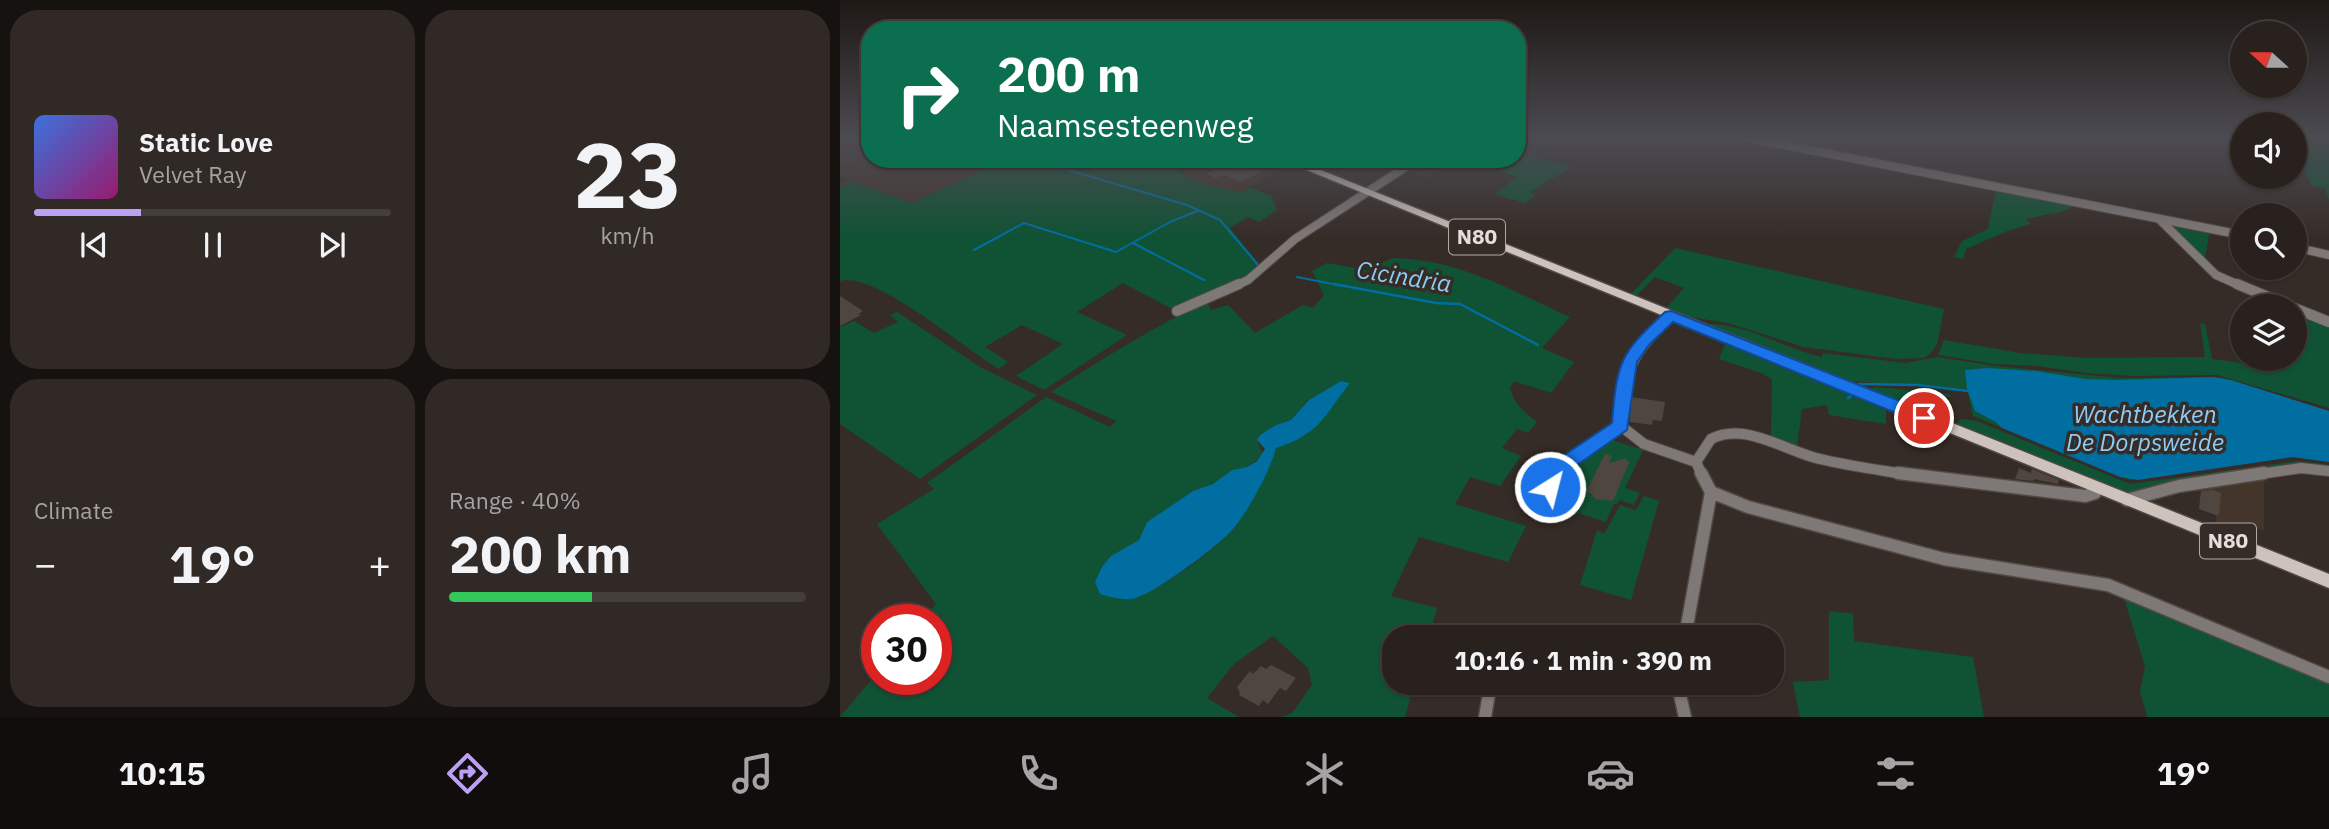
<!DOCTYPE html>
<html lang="en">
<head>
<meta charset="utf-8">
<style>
  :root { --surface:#28211d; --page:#302926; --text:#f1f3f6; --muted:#a5a3a4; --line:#443e3b; --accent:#bca0f2 }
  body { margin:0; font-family:"IBM Plex Sans",sans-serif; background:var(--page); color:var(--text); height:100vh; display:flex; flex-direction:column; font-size:26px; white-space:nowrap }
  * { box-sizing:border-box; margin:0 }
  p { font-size:23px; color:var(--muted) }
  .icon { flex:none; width:38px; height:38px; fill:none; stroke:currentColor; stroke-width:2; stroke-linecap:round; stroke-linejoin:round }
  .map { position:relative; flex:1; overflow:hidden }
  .details { display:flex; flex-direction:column; gap:10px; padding:10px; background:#161210; width:840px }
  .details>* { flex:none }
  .banner { position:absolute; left:21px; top:21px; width:665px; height:147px; border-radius:28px; box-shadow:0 2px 5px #0004,0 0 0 2px var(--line); background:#0b6e4f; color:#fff; overflow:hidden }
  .needle { width:46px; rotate:291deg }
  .tools { position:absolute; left:1390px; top:21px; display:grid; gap:14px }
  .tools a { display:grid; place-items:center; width:77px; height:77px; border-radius:50%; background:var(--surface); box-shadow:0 2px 5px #0004,0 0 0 2px var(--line); font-size:35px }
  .speed { position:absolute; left:21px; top:604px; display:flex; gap:14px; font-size:35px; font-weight:700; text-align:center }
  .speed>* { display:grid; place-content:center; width:91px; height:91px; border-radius:50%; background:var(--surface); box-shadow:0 2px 5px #0004,0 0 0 2px var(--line); line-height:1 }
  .speed .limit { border:10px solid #d22; background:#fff; color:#111 }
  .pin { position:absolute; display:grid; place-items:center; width:60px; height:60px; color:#fff; margin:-30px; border:4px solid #fff; border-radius:50%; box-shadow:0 2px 7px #0007 }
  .me { position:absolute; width:77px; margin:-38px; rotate:36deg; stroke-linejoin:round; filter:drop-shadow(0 0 5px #0008) }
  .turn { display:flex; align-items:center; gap:24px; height:147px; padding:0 21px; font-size:32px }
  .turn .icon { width:91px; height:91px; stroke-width:2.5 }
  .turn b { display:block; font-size:49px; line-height:60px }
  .big { font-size:52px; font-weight:700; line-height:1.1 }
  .details .card { flex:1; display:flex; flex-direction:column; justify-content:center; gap:10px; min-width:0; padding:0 24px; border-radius:28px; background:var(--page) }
  .details .dial { align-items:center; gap:0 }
  .dial b { font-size:91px; line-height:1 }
  .song { display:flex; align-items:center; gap:21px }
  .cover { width:84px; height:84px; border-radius:10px; background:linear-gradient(135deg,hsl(220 70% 55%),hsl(320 70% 35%)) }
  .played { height:7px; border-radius:4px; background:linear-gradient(90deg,var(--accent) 30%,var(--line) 30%) }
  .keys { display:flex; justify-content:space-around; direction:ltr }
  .heat { display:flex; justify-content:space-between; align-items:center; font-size:38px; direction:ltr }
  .charge { height:10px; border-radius:5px; background:linear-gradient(90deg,#34c759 40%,var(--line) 0) }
  .details .tiles { flex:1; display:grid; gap:10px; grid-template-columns:repeat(2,1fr) }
  .trip { position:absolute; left:542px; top:625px; width:402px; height:70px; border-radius:28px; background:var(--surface); box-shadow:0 2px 5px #0004,0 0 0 2px var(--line); font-weight:700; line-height:70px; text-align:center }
  .menu { display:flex; height:112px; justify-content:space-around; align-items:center; background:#100d0c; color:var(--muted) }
  .menu .icon { width:49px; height:49px }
  .menu .current { color:var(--accent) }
  .menu b { font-size:32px; color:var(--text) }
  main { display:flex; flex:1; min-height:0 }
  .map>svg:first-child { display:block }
  .commercial { fill:#413426 }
  .built { fill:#44352b }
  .green { fill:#105234; fill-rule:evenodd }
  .water { fill:#006ea0 }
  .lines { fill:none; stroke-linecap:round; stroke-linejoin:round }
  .stream-far1 { stroke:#006ea0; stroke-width:2 }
  .stream { stroke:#006ea0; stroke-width:2.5 }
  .building { fill:#4f473f }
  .minor-far2-casing { stroke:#524944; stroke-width:10 }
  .minor-far1-casing { stroke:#524944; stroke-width:12 }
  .minor-casing { stroke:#524944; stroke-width:15 }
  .major-casing { stroke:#524944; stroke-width:3 }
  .minor-far2 { stroke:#7e7976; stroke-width:8 }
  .minor-far1 { stroke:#7e7976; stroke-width:10 }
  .minor { stroke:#7e7976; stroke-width:12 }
  .major { fill:#cec3bc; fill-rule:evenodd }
  .route { fill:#1a73e8; stroke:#114b97; stroke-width:2 }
  .labels { text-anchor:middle; stroke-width:7; stroke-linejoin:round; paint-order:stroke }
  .shield { fill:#362c27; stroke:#b0a9a5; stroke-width:2 }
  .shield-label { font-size:21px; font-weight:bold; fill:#e5dfdb }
  .water-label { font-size:24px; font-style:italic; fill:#8eccf6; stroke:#362c27 }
</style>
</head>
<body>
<main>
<section class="details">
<div class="tiles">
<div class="card">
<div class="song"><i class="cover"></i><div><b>Static Love</b><p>Velvet Ray</p></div></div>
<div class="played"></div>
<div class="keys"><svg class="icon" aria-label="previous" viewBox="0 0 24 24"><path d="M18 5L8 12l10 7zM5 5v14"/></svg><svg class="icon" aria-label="pause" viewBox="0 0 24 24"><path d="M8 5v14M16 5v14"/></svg><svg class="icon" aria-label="next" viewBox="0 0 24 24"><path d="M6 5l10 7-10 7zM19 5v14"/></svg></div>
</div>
<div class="card dial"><b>23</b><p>km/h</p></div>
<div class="card"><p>Climate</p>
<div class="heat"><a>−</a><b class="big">19°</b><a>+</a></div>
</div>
<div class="card"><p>Range · 40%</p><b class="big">200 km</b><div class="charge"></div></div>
</div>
</section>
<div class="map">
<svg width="1489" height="717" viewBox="0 0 1489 717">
  <rect width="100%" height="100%" fill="#362c27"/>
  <path class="commercial" d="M371,159H432L447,165L402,192L367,186L342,172Z"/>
  <path class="built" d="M23,138H30V159H166L72,203L13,182L0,187V182L7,179L0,176V145Z
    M583,159H611L588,177L566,171Z
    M1424,477V531L1406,525V541L1376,528V515L1359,509L1362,485Z"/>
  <path class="green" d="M1454,138H1489V200L1485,188L1472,186L1454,151Z
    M677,151L732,167L690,192L696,195L684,203L655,194L677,177L654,169L667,159H677Z
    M166,159H281L308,169L323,162L328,166L343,168L339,171C358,185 379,188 402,192L410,187L432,196L437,210L419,222L408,217L390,228L419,264C408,283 355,301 334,310L283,283L237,312L287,335L204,390L176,376L223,344L182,325L145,347L168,362L159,369C126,350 34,270 0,281V187L13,182L72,203Z
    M1156,187L1238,204L1224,211L1186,219L1191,224L1167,231L1126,249L1123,259L1114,257L1122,241L1148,229Z
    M1325,221L1370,230L1364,263Z
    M835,248L1104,309L1097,344L1091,353L1084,358L1056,359L964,347L888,323L850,317L826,308L844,288L815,277L795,297L790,295Z
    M553,258C621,260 670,290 730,317L702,348L734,362L711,393L674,381L670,388C674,404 684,412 697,422L688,433L677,429L662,448L681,456L660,486L630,477L615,504L686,526L668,562L579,537L551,596L597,608L589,637H555V682L575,683L565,717H442L452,713L472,685L468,668L433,636L394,664L367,698L399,717H0L37,673V679H96V620L82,619L96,604L37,524L94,489L87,483L206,397L270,427L276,421L211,392C262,359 312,328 367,301L371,310L388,305L415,333L463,305L473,308L484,295L472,271L487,263L526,270ZM501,381L509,383C485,415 478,435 436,447C430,471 409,509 393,529C378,548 301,608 277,598C269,595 262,587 255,582L271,556L299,540L307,522L353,491L373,484L392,470L407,467L423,455L417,440L420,435L436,425L451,420L469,400Z
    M1454,310L1489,325V408L1377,375L1292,376L1247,373L1197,366L1155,364L1098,355L1104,340L1180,353L1247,358L1365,357L1360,323L1365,324L1372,359L1423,366L1424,359H1454Z
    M57,312L142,368L197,395L80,479L0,424V327L14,321L34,333L58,322L50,315Z
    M868,324C905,323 946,349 982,357L983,353L1065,363L1097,357L1156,366L1280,378L1379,377L1489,411V462L1453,457L1289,480L1133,416L1127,389L1009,381L873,328Z
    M885,344L1046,410V424L989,415L987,405L962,409L957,446L931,436L932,379L921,373L879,359Z
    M1036,387L1110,394L1111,397L1095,395L1094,406L1109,412L1106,419L1102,420L1028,390Z
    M1121,419L1137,421L1290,484L1457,461L1489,465V469L1383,476L1286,494L1118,425V421Z
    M769,439L803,450L785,488L800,493L794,505L780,500L777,504H774L766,522L713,505L720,474Z
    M804,496L819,501L791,600L740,585L757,530L764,534L780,505L796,510Z
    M1283,595L1381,639L1489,682V717H1307L1300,691L1305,666Z
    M989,611L1013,614L1014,641L1133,657L1144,717H960L953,682L989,680Z"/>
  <path class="water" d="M1148,368L1196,371L1245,379L1277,380L1372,377L1391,380L1489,411V462L1453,457L1298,480L1280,477L1162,428L1156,422L1135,411L1127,389L1125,370Z
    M501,381L510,383C484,416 480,434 436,448C430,471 409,510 393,529C380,545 311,597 291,599C280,600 270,597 260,594L255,582L262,567L271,556L299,540L307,522L353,491L373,484L392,470L407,467L417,461L425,449L417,440L420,435L436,425L451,420L469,400Z"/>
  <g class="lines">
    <path class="stream-far1" d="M191,159L347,205L380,220L419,266
      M293,243L364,280
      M134,250L184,223L276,252L330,222L357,211
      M457,277L503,286"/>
    <path class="stream" d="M494,284L596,303L620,304L698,345
      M1019,384L1078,385L1128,391
      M1008,398L1011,396"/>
  </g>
  <path class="building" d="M395,159H405L427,169L401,182L384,175L376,178L366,174Z
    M0,296L23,311L18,314L21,315L0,326Z
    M791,397L825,402L822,421L813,420L812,425L790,422Z
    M765,454L772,456L769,463L786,458L789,463L773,501L755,499L752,494L746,492Z
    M1179,468L1191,473L1192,469L1219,480L1218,484L1194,479L1193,481L1175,479Z
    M1373,490L1381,493L1379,516L1359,509L1361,491Z
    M431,665L456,678L446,691L440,688L428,704L423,700L419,706L399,695L400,693L397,687L410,671L413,674L421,666L426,669Z"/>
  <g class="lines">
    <defs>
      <path id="minor-far2" d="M909,138L1402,235
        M1319,219L1376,275L1401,286
        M1454,247L1489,255
        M395,286L408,280L455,239L578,159"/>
      <path id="minor-far1" d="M1397,284L1450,306
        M1454,308L1489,322
        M337,311L399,284
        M831,316C789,356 785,369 781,426L804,444L856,462L862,475
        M856,462L871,439C905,421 947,452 980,459C1009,466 1040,470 1070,475
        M699,474L709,475
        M713,475L714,471L781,426
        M1413,475L1461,468L1489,471"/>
      <path id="minor" d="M1058,473L1245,496L1255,493L1257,488
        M699,474L713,475
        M710,487L714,473
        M871,492L908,507L1104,559L1268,585L1489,677
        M1287,500L1339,486L1424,473
        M663,637L666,632L695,637
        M845,637L871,492L861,473
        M837,682L845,717
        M645,717L651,682"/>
      <path id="major" d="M0,138H6L0,141Z
        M440,159H453L1489,574V588Z"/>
    </defs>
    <use href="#minor-far2" class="minor-far2-casing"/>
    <use href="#minor-far1" class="minor-far1-casing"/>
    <use href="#minor" class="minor-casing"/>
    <use href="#major" class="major-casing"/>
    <use href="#minor-far2" class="minor-far2"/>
    <use href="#minor-far1" class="minor-far1"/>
    <use href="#minor" class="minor"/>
    <use href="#major" class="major"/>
  </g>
  <linearGradient id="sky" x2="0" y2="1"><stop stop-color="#1e1815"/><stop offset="0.58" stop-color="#4c4b52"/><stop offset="1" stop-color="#4c4b52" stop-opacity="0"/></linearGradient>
  <rect width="1489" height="238" fill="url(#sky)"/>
  <path class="route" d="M831,311L1090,413L1093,418L1084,424L1078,422L833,322L809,345L797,362L787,430L723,475L717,492L710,494L704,492L701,487L708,466L772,423C777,361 780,354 825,312Z"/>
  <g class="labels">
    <g class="shield">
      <rect x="609" y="219.5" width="56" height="35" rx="5"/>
      <rect x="1360" y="523.5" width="56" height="35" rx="5"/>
    </g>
    <g class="shield-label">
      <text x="637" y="244">N80</text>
      <text x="1388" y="548">N80</text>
    </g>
    <g class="water-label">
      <text transform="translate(564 277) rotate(9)" y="8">Cicindria</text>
      <text x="1305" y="423">Wachtbekken<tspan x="1305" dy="28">De Dorpsweide</tspan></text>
    </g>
  </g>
</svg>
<div class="tools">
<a><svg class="needle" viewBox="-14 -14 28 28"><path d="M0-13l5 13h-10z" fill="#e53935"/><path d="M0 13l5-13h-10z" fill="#a5a3a4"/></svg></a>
<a><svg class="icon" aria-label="sound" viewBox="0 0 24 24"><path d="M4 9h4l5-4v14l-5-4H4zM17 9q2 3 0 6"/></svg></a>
<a><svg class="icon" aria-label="search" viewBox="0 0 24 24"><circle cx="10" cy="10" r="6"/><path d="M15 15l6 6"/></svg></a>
<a><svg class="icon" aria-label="layers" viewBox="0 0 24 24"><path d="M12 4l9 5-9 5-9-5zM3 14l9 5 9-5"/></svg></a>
</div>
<div class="speed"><div class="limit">30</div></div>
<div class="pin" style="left:1084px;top:418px;background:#d93025"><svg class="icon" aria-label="arrive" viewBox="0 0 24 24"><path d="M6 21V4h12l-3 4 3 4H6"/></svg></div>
<svg class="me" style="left:710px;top:487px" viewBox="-20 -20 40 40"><circle r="17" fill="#1a73e8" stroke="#fff" stroke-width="3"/><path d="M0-11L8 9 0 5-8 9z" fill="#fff"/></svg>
<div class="trip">10:16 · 1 min · 390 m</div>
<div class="banner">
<div class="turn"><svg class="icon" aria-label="right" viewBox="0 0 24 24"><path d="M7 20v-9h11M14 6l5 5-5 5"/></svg><div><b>200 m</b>Naamsesteenweg</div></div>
</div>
</div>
</main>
<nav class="menu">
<b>10:15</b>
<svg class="icon current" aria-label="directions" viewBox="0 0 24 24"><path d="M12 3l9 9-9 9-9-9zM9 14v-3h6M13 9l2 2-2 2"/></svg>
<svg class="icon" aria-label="music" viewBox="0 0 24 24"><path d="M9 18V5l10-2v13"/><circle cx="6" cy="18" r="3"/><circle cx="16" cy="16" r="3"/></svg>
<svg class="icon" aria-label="phone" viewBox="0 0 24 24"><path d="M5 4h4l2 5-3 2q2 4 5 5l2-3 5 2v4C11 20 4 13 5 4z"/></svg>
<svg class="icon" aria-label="climate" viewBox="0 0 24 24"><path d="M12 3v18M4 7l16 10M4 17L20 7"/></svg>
<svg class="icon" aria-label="car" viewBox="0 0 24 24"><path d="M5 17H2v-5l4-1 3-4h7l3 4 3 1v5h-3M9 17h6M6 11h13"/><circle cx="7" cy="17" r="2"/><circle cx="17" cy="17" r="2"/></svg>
<svg class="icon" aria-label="filters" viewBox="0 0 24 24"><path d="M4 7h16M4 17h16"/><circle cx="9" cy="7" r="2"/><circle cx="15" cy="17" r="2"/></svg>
<b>19°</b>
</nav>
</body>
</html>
